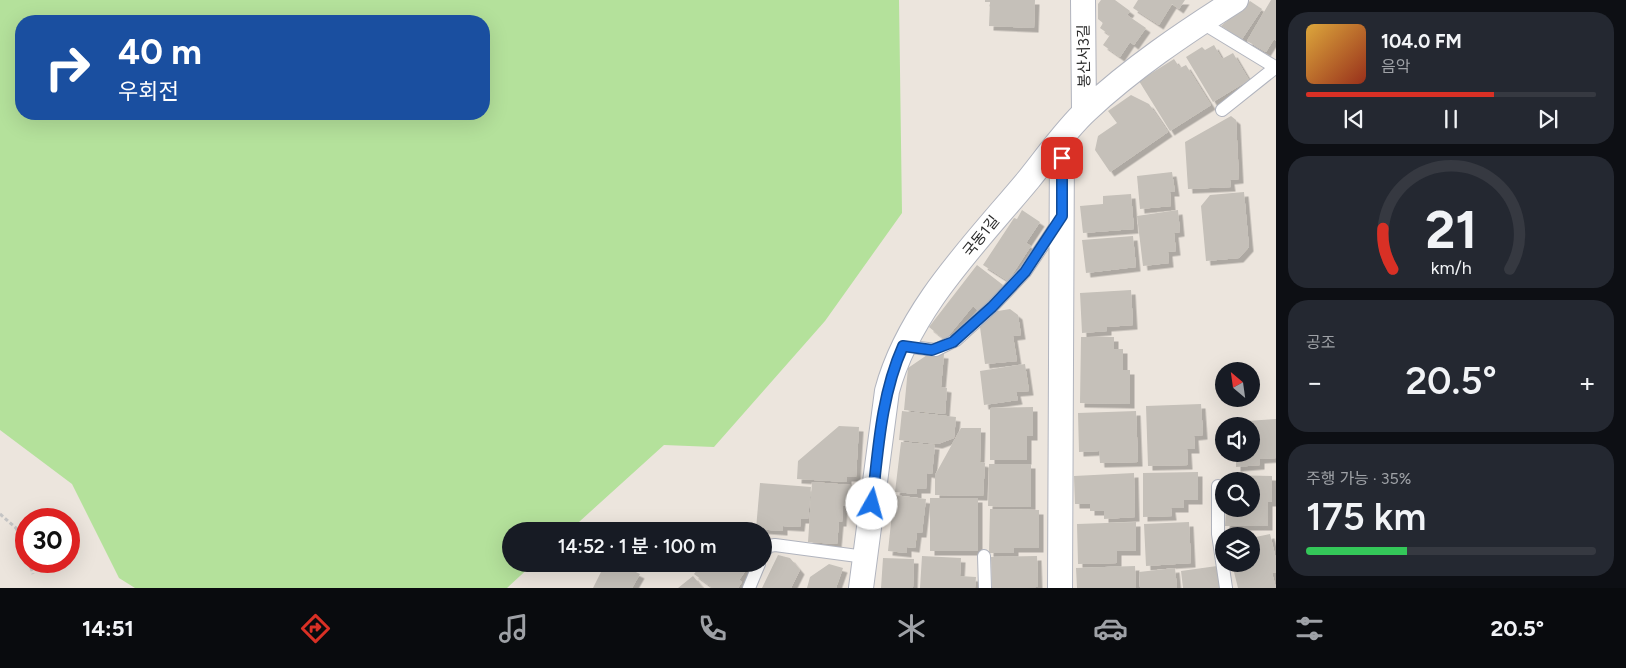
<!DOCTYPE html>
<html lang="ko">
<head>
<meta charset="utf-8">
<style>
  :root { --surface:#171b24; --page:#242831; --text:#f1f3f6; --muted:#9ea1a6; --line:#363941; --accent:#d93025 }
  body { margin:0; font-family:Figtree,"Noto Sans KR",sans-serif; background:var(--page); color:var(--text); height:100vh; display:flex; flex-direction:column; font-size:19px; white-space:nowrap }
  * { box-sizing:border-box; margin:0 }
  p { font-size:16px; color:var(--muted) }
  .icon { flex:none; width:28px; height:28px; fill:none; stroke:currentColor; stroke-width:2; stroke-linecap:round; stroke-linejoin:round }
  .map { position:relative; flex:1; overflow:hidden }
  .drawer { display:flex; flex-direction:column; gap:12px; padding:12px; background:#0d0f14; width:350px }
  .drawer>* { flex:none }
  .guide { position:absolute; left:15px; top:15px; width:475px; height:105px; border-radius:20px; box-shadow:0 5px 20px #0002; background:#1a4fa0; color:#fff; overflow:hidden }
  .needle { width:32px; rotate:331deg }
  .fabs { position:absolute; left:1215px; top:362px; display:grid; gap:10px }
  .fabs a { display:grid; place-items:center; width:45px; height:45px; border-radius:50%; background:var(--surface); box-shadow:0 5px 20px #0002; font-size:25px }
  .speed { position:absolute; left:15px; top:508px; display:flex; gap:10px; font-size:25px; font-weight:700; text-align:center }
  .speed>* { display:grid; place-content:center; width:65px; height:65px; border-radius:50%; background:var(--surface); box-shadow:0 5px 20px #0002; line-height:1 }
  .speed .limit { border:8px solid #d22; background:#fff; color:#111 }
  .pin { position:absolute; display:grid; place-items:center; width:42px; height:42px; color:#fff; margin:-21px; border-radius:10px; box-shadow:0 2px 8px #0006 }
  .me { position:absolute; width:55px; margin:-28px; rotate:7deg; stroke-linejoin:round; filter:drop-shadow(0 0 4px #0008) }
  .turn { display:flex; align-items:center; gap:18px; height:105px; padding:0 20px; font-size:22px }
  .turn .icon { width:65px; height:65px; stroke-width:2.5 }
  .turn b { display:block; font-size:35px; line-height:42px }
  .big { font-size:38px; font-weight:600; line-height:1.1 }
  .drawer .tile { flex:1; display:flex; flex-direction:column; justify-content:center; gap:8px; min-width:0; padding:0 18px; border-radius:20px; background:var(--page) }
  .drawer .dial { align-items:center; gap:0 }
  .dial svg { height:130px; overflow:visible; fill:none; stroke:var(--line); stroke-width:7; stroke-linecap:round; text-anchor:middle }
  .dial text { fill:var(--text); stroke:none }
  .song { display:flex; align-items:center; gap:15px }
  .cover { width:60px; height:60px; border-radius:8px; background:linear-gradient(135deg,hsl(40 70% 55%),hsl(10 70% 35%)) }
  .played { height:5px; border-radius:2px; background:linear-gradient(90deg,var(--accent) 65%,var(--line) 65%) }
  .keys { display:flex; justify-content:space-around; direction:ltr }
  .heat { display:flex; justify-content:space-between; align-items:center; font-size:28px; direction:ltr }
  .charge { height:8px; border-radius:4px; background:linear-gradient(90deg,#34c759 35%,var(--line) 0) }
  .trip { position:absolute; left:502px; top:522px; width:270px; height:50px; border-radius:25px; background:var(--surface); box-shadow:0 5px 20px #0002; font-weight:600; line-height:50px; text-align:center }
  .tabs { display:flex; height:80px; justify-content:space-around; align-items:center; background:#090b0e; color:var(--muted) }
  .tabs .icon { width:35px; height:35px }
  .tabs .on { color:var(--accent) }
  .tabs b { font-size:22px; color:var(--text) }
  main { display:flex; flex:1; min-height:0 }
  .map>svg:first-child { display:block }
  .green { fill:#b4e19b; fill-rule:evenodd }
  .building { fill:#c5c0b9; filter:url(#shadow) }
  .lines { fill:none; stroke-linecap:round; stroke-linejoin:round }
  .service-casing { stroke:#b1b4be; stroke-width:14 }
  .minor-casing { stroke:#b1b4be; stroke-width:26 }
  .path { stroke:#c4c4c4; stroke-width:3; stroke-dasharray:4 2.5; stroke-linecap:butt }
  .service { stroke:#fff; stroke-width:12 }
  .minor { stroke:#fff; stroke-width:24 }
  .route-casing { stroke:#114b97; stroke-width:12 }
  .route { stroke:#1a73e8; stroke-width:9 }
  .labels { text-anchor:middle; stroke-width:4; stroke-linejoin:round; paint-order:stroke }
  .street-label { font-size:15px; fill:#2b2b2b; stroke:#fff }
</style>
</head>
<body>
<main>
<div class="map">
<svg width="1276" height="588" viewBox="0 0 1276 588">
  <defs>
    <filter id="shadow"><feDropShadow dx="4.5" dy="4.5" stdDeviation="0" flood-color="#0004"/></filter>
  </defs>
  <rect width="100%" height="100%" fill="#ece5dd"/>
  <path class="green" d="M0,0H899L902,213L825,321L714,447L664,445L569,531H511V564H533L507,588H135L119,578L72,484L0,430ZM21,21H484V114H21Z"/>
  <path class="building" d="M985,0H1035L1034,28L989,26L990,2H985Z
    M1101,0H1115L1130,11L1127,15L1146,28L1134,45L1130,42L1120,57L1103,45L1110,35L1100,28L1103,23L1098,19V4Z
    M1138,0H1185L1179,9L1172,4L1159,25L1133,8Z
    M1271,0H1276V41L1274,39L1266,52L1247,41Z
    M1250,1L1262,9L1242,39L1221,26Z
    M1214,45L1222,59L1233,53L1249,80L1213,102L1186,57L1202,47L1205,50Z
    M1174,59L1180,68L1186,65L1211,105L1170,131L1139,81Z
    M1131,95L1149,104L1168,132L1110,172L1095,150L1098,136L1117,123L1108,111Z
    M1231,116L1236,120L1239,179L1230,180L1231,187L1188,189L1185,142Z
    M1172,172L1175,192H1170L1171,206L1140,209L1137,176Z
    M1244,192L1249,247L1239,258L1206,261L1201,206L1210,195Z
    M1131,194L1134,229L1083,233L1080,206L1103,204V196Z
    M1022,210L1040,222L1026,243L1031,246L1008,281L983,265L1014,218L1017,219Z
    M1178,210L1180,232L1174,233L1176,251L1168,252L1169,263L1143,266L1137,216Z
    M1133,236L1136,267L1086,273L1082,240Z
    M977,265L1003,285L981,313L973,306L945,340L929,327Z
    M1131,290L1133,325L1107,327V331L1082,333L1080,293Z
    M1010,309L1018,315L1021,335L1013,336L1017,361L985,364L980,327L992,312Z
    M1081,337H1114V349H1123V370H1130V404L1080,403Z
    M930,353L944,354L941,387L947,388L945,414L904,410L908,368Z
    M1025,364L1029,391L1016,392L1018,400L984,405L980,371Z
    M1201,404L1203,435L1194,436L1195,449H1187L1188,465L1148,466L1146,406Z
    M1033,407V436H1027V460H990V408Z
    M902,411L956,417L954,438L938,444L899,440Z
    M1136,411L1138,462L1100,463L1099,451L1079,452L1078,413Z
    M1276,419V458L1260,459V465L1236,467V454H1251V426H1234V422Z
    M839,426L859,427L856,477H847V482L797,479L798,461Z
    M961,428H981L980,462L985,463L983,496L935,495V475Z
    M901,442L935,445L932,474L927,473L926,489H917V494L895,492Z
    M989,464H1031V507L988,506Z
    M1198,472V500H1184V508H1171L1172,516L1143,517V473Z
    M1134,473L1135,517L1104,519V511H1090V504H1075L1074,476Z
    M1226,475L1272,476V502H1268V526H1225L1226,509H1251V481H1226Z
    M812,482L851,485L849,506H843L842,522H839L837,544L808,542Z
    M760,483L811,487L808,519H801L800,527L783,526V531L756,529Z
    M894,495L926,499L922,533H917L915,548L907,547V553L888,551Z
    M930,498H978V551H930Z
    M990,509L1039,510V548H1014V553H989Z
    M1136,522V551H1117V563L1078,564L1077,524Z
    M1189,522L1191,563L1146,566L1144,524Z
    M1270,534L1276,559V572L1272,573L1276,588H1238L1232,564H1251V538Z
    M778,555L790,558L800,570L791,588H762Z
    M922,556L961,558L960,576L976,577L975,588H920Z
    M1037,556L1038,587L992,588L991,557Z
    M883,558L914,559L913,588H881Z
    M605,564H619L640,574L632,588H593Z
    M702,564H745L749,566L739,580L742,582L738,588H713L694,574Z
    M829,564L843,568L836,588H807L810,577Z
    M1135,566L1136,588H1077L1076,568Z
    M1217,566L1220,588H1183L1181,571Z
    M1175,568L1177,588H1140L1139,572Z
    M693,576L703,588H678Z"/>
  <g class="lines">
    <defs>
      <path id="service" d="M1201,22L1275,67
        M1222,110L1276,67
        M903,346L936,350L956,340L992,307L1025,272L1058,223
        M1218,486V534L1226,588
        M764,552L769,546L775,545L865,557
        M984,556L985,588
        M749,588L759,564"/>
      <path id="minor" d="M1083,0L1084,112
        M861,588L887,391C909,309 975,244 1029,179C1046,158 1067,128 1087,110C1132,68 1184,33 1236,0
        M1060,588L1062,139"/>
    </defs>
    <use href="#service" class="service-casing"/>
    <use href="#minor" class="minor-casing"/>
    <path class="path" d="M0,514L16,528L26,553
      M29,561L33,574"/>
    <use href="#service" class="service"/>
    <use href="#minor" class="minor"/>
  </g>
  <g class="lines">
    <defs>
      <path id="route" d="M872,504C878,451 881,395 903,346L932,350L953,342L992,307L1025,272L1062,216V158"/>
    </defs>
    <use href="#route" class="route-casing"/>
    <use href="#route" class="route"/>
  </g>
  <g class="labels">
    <g class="street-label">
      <text transform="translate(1084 56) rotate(-91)" y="5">봉산서3길</text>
      <text transform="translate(981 236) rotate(-51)" y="5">국동1길</text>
    </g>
  </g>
</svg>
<div class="fabs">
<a><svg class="needle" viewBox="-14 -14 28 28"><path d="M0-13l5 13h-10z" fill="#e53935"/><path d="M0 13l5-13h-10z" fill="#9ea1a6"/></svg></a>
<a><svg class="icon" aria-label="sound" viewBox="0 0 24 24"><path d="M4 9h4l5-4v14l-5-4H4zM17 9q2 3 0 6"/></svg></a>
<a><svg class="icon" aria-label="search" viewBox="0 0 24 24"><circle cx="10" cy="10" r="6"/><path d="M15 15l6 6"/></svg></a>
<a><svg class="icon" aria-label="layers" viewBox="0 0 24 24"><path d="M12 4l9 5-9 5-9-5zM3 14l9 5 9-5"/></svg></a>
</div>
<div class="speed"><div class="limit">30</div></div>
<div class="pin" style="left:1062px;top:158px;background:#d93025"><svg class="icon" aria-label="arrive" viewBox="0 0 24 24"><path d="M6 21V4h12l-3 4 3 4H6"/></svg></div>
<svg class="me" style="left:872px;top:504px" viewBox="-20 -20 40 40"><circle r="19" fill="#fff"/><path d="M0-13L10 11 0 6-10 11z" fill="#1a73e8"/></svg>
<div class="trip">14:52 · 1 분 · 100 m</div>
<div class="guide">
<div class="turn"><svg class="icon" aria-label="right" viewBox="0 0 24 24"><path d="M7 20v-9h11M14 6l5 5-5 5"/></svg><div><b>40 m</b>우회전</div></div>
</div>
</div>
<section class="drawer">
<div class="tile">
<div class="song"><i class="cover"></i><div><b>104.0 FM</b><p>음악</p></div></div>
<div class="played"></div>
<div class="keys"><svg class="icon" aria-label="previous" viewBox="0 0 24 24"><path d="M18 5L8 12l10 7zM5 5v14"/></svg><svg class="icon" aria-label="pause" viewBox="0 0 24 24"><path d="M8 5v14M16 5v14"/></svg><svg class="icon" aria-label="next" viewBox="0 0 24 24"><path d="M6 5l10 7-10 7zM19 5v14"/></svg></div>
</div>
<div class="tile dial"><svg viewBox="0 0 100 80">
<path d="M14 69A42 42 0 1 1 86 69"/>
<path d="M14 69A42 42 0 0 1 8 44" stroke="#d93025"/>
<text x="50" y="56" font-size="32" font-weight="700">21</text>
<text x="50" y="72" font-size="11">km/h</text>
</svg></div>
<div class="tile"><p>공조</p>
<div class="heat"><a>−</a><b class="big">20.5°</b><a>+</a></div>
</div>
<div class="tile"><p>주행 가능 · 35%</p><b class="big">175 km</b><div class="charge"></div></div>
</section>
</main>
<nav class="tabs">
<b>14:51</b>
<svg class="icon on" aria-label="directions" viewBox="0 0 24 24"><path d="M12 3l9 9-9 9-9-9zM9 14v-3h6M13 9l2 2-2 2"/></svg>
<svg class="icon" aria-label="music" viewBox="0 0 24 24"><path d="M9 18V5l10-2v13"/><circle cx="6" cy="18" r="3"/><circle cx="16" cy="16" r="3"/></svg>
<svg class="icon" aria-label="phone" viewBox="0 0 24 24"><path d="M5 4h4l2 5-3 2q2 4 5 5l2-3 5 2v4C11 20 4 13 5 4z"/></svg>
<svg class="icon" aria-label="climate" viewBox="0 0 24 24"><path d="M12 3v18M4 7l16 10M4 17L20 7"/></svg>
<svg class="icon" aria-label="car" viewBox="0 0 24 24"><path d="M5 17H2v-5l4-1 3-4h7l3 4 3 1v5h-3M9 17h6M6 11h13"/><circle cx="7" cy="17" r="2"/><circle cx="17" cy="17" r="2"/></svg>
<svg class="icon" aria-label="filters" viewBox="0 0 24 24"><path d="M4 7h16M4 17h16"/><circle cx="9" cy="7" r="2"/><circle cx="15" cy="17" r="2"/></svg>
<b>20.5°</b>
</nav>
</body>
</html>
